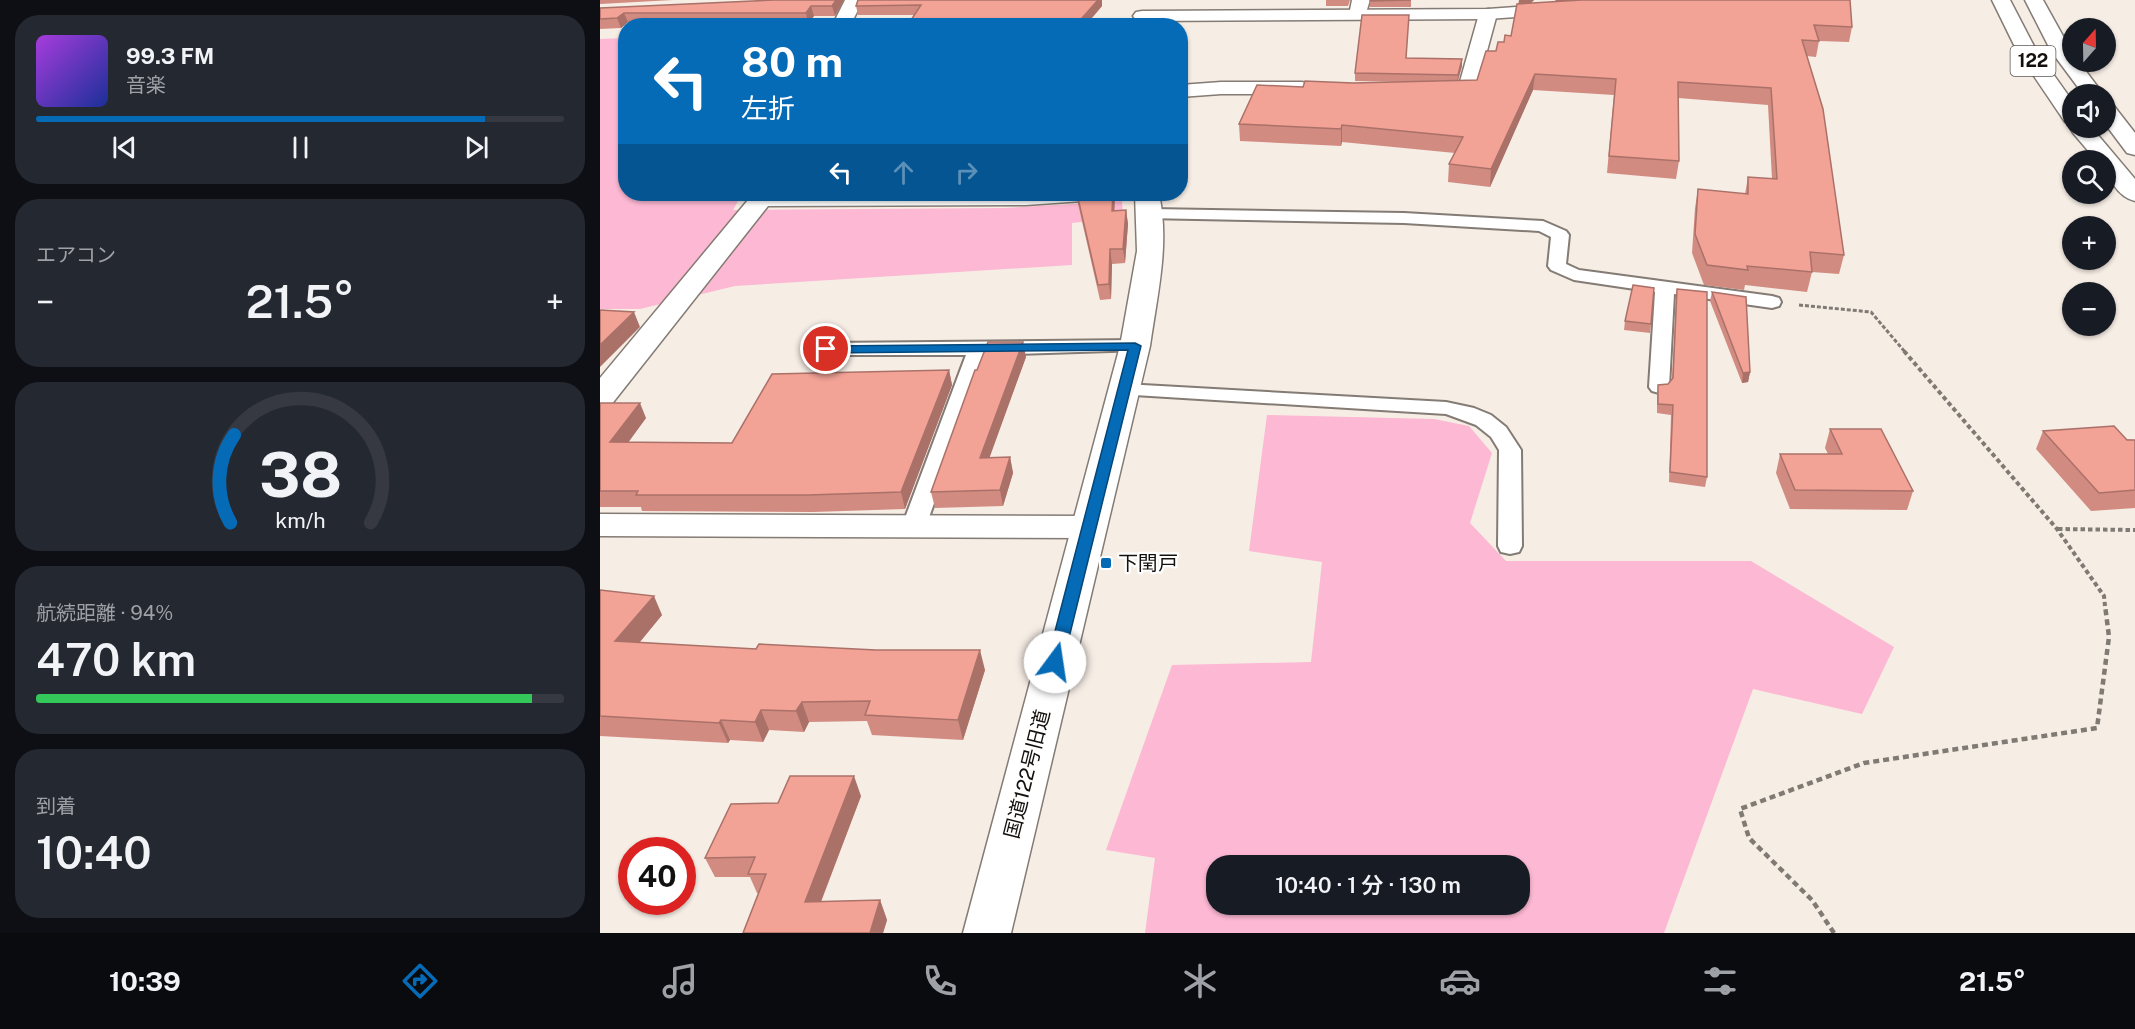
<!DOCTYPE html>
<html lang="ja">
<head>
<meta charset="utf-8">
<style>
  :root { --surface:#171b24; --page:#242831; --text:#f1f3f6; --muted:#9ea1a6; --line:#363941; --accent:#066bb7 }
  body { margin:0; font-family:"Public Sans","Noto Sans JP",sans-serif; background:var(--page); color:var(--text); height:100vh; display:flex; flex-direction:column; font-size:22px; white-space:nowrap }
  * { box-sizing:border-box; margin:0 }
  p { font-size:20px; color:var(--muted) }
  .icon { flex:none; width:33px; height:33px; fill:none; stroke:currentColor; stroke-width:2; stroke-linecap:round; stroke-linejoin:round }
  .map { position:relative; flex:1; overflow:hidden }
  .side { display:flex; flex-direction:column; gap:15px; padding:15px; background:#0d0f14; width:600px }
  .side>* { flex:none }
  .guide { position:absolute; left:18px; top:18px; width:570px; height:183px; border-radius:24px; box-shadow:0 2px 4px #0004; background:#066bb7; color:#fff; overflow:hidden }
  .needle { width:39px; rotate:20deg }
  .controls { position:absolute; left:1462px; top:18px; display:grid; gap:12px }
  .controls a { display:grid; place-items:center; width:54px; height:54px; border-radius:50%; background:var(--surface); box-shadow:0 2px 4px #0004; font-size:30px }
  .speed { position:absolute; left:18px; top:837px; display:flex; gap:12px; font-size:30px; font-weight:700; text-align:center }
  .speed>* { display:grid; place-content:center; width:78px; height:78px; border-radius:50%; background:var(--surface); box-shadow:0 2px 4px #0004; line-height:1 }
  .speed .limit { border:9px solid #d22; background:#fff; color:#111 }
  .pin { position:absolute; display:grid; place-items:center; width:51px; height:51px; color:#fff; margin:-26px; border:3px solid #fff; border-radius:50%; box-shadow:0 2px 6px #0007 }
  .me { position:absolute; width:66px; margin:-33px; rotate:14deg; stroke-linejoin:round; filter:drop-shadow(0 0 4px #0008) }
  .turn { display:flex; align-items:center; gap:21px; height:126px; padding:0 24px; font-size:27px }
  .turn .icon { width:78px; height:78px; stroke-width:2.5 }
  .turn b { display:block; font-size:42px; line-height:51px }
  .lanes { display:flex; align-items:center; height:57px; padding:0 24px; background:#0003; justify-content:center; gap:30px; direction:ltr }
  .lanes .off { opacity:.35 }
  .big { font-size:45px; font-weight:600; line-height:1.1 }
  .side .card { flex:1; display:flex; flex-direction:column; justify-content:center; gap:9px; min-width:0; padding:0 21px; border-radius:24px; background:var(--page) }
  .side .dial { align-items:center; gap:0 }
  .dial svg { height:156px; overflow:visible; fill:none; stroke:var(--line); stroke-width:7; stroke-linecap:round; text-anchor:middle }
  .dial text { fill:var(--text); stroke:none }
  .song { display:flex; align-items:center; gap:18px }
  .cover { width:72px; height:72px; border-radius:9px; background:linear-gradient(135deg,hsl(280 70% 55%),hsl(230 70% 35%)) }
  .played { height:6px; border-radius:3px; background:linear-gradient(90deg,var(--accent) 85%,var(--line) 85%) }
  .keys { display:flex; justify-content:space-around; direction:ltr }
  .heat { display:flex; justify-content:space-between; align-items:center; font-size:33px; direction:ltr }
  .charge { height:9px; border-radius:4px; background:linear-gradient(90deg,#34c759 94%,var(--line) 0) }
  .trip { position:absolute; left:606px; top:855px; width:324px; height:60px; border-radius:24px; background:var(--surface); box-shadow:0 2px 4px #0004; font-weight:600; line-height:60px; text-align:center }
  .dock { display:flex; height:96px; justify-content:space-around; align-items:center; background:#090b0e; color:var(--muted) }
  .dock .icon { width:42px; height:42px }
  .dock .current { color:var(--accent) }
  .dock b { font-size:27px; color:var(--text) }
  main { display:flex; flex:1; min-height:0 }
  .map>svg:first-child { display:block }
  .green { fill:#fdb8d3; fill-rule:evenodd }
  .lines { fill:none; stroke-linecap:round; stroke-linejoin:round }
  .lane-casing { stroke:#837b74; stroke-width:4 }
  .street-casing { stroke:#837b74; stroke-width:3 }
  .secondary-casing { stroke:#837b74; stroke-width:3 }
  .highway-casing { stroke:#837b74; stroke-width:3 }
  .path-far2 { stroke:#807a75; stroke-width:3; stroke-dasharray:4 2; stroke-linecap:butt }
  .path-far1 { stroke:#807a75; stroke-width:4; stroke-dasharray:4.5 3; stroke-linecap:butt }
  .path { stroke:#807a75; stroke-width:4.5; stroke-dasharray:6 4; stroke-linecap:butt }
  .lane { fill:#fff; fill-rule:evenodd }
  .street { fill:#fff; fill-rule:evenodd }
  .secondary { fill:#fff; fill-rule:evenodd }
  .highway { fill:#fff; fill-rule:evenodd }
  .wall { fill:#d18b81 }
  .shaded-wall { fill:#aa7169 }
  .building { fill:#f3a296; stroke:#aa7169; stroke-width:1.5 }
  .route { fill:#066bb7; stroke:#044677; stroke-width:1.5 }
  .poi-dot { fill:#066bb7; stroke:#fff; stroke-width:2 }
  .labels { text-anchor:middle; stroke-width:4.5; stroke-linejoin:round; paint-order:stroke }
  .shield { fill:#fff; stroke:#5a5856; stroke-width:1.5 }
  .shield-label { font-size:18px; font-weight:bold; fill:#13100e }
  .poi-label { font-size:20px; fill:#13100e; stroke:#fff; text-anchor:start }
  .street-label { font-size:20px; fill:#13100e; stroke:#fff }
</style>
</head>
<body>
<main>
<section class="side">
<div class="card">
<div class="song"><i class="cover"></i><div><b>99.3 FM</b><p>音楽</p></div></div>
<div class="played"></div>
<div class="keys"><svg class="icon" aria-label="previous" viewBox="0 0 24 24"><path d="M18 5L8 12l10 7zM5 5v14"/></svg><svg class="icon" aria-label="pause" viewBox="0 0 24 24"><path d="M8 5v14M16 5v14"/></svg><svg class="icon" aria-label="next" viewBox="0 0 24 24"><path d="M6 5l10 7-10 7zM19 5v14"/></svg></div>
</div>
<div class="card"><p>エアコン</p>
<div class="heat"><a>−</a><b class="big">21.5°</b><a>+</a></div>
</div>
<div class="card dial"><svg viewBox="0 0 100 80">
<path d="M14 69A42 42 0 1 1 86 69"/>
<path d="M14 69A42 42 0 0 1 16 24" stroke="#066bb7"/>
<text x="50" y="56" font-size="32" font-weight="700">38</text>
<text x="50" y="72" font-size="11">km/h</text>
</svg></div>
<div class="card"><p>航続距離 · 94%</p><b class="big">470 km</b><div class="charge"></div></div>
<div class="card"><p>到着</p><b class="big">10:40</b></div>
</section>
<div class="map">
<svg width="1535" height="933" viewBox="0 0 1535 933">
  <rect width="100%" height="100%" fill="#f6ede5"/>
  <path class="green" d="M25,38L26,194H48L46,199L142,194L133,210L404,208L522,201L523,217L472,223V265L135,286L40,309H0V39Z
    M667,415L834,419L869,426L892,453L870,523L906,561H1151L1294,647L1262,714L1153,689L1064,933H545L555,858L506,850L572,665L711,662L722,562L649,551ZM616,866H920V904H616Z"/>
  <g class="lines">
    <defs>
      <path id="lane" d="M551,209L804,213L943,221L966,231L969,235L966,264L979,270L1172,296L1179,298L1181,302L1179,306L1172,308L1074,294L1069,387L1066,391L1059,393L1052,391L1049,387L1055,292L974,280L951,270L948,266L951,237L939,231L804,223L545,218L543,214L545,210Z
        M535,340L542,342L545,346L542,350L386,355L326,526L322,531L314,534L306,531L302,526L366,355H226L219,353L216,349L219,345L226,343Z
        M525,384L846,402L874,408L891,415L906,427L921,450L922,546L919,552L910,554L901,552L898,546L899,450L891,437L876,425L846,414L518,394L515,390L518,386Z"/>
      <path id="street" d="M245,0H263L250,26H232Z
        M752,0H770L764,19H752L749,15Z
        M888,9L894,10L897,14L875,95L834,97L827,95L824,91L827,87L859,85L879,14L882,10Z
        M621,82H702L709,84L712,88L709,92L702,94H621L580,97V85Z
        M153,194H495L491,199L483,201L426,205L168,206L11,405L0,407V378Z
        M0,514L489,516L501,519L506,527L501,535L489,538L0,536Z"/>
      <path id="secondary" d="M1010,0H1052L1049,4L1015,10L888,19L542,21L536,20L533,16L536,12L542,11L888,9Z
        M535,194H559C570,244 557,296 550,346L411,933H363L520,346L537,251Z"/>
      <path id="highway" d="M1392,0H1410L1436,50L1473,102V123L1465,122L1417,51Z
        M1425,0H1443L1473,54V62H1479L1503,94H1483L1451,51Z
        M1506,105L1514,106L1535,133V155L1527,153L1506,125Z
        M1473,124V128H1492L1535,179V201C1518,197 1506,177 1506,160H1496L1473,133L1470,128Z"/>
    </defs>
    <use href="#lane" class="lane-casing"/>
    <use href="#street" class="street-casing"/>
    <use href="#secondary" class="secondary-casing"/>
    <use href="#highway" class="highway-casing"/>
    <path class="path-far2" d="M1199,305L1271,312L1305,352"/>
    <path class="path-far1" d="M1304,351L1457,529L1504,596L1505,606
      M1458,529L1535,530"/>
    <path class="path" d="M1234,933L1212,900L1149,838L1140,809L1264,763L1497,728L1509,637L1505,605"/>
    <use href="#lane" class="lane"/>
    <use href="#street" class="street"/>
    <use href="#secondary" class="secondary"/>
    <use href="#highway" class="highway"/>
  </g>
  <path class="wall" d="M0,0H73L0,4Z
    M244,0L235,16H214L208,23L28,22L21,28L0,29V8Z
    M258,0L502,6L485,26H307L314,15H258L256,6Z
    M726,0H750L748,6H726Z
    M770,0H811V7H770Z
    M919,0H934L930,4L956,2L955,0H979L1252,27L1249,42L1219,41L1216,57L1207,56L1244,255L1239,274L1212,272L1207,292L1145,285L1144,290L1104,285L1092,253L1095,208L1098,189L1145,194L1148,177L1172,179L1168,105L1078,98L1079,161L1076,179L1007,173L1014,95L933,90L890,187L848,182L849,164L855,153L742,142L741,146L640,141L639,124L703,87L753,83L807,82L755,81V73L806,58L862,59V66L858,81L877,80L896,51L911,36Z
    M476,194H515L514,211L526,210L528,224L525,263L512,264L511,299L500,300L478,204Z
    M1077,289L1107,477L1105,487L1069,482L1071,415L1057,413V395L1058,385L1068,384L1072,379L1076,298Z
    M1112,292L1150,372L1148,382L1142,383L1110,301Z
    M1025,321L1051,324L1050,333L1024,330Z
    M426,357L389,457H410L413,473L403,506L335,508L331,492L377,370Z
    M349,370L352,385L305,509L213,512L42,511L41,507H0V403L46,418L28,442L132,443Z
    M1230,429L1313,491L1307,510L1190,509L1176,473L1180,454H1228L1225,448Z
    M1443,431L1535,440V508L1491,511L1436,449Z
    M0,590L62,615L40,642L385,670L363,740L272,735L267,721L209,722L204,732L169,730L163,742L130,740L128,743L0,736Z
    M261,796L221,902L280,900L287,920L283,933H143L159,893H157L150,877H115L105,858L178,803Z"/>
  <path class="shaded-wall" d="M236,0H244L235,16L232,6Z
    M498,0H502V6L485,26H475Z
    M919,0H934L930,4H919Z
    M956,0H979L956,2Z
    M211,6L214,16L208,23L206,13Z
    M24,13L28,22L21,28L17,18Z
    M862,59V66L857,83L858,75Z
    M935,74L933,90L890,187L891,169Z
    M742,125V142L741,146V129Z
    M513,194H515L514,225L512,211Z
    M526,210L528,224L525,263L523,249Z
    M510,249L512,264L511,299L509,284Z
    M34,312L40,327L0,367V345Z
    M423,342L426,357L384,473L380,458Z
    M349,370L352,385L305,509L301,492Z
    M1150,372L1148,382L1142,383L1143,373Z
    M40,403L46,418L17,458L10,442Z
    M410,457L413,473L403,506L400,490Z
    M54,596L62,615L24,661L15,641Z
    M380,650L385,670L363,740L358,720Z
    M202,702L209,722L204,732L196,711Z
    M161,710L169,730L163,742L155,722Z
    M121,720L130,740L128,743L119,723Z
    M254,776L261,796L213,922L205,902Z
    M280,900L287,920L283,933H270Z"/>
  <path class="building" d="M174,0H236L232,6H211L206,13H24L17,18L0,19V8Z
    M258,0H498L475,26H307L321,5L256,6Z
    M770,0H811L770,1Z
    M981,0H1250L1252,27L1214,25L1219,41L1202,40L1223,109L1244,255L1210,252L1212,272L1147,266L1148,270L1107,265L1095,234L1098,189L1148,194V177L1177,179L1171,88L1078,82L1079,161L1009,156L1016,79L935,74L891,169L849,164L863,137L742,125L741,129L639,124L657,85L703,87L705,81L753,83L877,80L886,51H896L898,42H904L905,35L911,36L917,4Z
    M762,15H809L806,58L862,59L858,75L755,73Z
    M477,194H513L512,211L526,210L523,249H510L509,284L498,285Z
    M1033,285L1054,288L1051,324L1025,321Z
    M1077,289L1107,292V477L1070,472L1073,405L1058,404V385L1068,384L1073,378Z
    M1112,292L1146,297L1150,372L1143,373Z
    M0,310L34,312L0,345Z
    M388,342H423L380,458L410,457L400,490L331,492L375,370H377Z
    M349,370L301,492L208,495H36L38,491H0V403H40L10,442L132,443L172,374Z
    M1514,426L1527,440H1535V490L1499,493L1443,431Z
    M1230,429H1281L1313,491L1195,490L1180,454H1242Z
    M0,590L54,596L15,641L156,649L159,644L276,650H380L358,720L265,715L270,701L202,702L196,711L161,710L155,722L121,720L119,723L0,716Z
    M190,776H254L205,902L280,900L270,933H143L166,874H148L155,857L105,858L131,804L178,803Z"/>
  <path class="route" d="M535,343L541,346L463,662L461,666H449L447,662L528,350L226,353L220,349L226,346Z"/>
  <rect class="poi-dot" x="500" y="557" width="12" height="12" rx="3"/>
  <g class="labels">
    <rect class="shield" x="1410.5" y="46" width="45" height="30" rx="4.5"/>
    <g class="shield-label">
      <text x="1433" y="67">122</text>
    </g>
    <g class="poi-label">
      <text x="518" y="570">下閏戸</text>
    </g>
    <g class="street-label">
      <text transform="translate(427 774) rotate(-76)" y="7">国道122号旧道</text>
    </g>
  </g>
</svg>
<div class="controls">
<a><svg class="needle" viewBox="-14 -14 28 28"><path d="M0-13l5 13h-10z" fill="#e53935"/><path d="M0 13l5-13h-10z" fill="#9ea1a6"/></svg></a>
<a><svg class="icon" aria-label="sound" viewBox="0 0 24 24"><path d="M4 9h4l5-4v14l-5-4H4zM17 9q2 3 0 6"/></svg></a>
<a><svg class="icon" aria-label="search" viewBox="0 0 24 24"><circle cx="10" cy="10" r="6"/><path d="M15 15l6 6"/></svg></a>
<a>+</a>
<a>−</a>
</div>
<div class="speed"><div class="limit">40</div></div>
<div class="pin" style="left:226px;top:349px;background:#d93025"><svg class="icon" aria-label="arrive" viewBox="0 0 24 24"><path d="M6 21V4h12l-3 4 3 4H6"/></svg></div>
<svg class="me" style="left:455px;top:662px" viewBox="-20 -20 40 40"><circle r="19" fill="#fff"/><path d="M0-13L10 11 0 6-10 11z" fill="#066bb7"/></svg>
<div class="trip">10:40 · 1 分 · 130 m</div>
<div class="guide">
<div class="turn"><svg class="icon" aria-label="left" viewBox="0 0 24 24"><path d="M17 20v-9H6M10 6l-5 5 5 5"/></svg><div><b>80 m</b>左折</div></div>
<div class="lanes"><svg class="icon" aria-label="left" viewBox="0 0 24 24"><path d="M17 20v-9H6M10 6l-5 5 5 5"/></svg><svg class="icon off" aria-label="ahead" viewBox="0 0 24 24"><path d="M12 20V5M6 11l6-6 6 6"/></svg><svg class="icon off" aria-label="right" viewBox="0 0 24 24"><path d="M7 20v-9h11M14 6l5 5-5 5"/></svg></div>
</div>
</div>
</main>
<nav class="dock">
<b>10:39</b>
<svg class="icon current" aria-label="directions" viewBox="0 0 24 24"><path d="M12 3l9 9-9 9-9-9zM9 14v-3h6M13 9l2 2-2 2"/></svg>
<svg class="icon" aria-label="music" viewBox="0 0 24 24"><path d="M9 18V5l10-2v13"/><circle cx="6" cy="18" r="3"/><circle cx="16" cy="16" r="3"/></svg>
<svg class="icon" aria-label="phone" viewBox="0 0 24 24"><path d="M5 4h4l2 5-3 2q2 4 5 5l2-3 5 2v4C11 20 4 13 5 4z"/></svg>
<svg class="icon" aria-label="climate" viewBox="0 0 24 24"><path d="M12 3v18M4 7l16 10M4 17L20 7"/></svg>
<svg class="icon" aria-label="car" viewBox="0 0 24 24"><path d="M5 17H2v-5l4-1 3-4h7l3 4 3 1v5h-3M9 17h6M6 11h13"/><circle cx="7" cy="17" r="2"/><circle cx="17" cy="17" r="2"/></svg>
<svg class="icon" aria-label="filters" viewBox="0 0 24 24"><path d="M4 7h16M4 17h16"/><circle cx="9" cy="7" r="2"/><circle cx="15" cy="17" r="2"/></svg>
<b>21.5°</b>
</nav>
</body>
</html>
